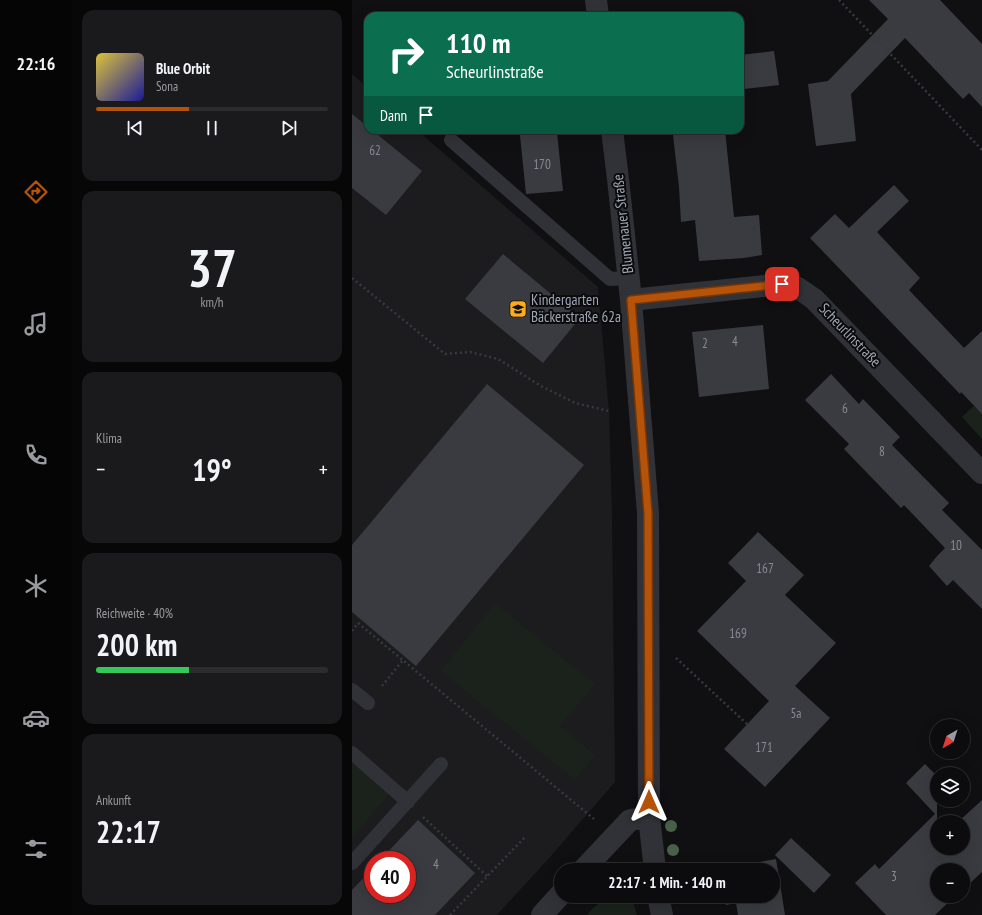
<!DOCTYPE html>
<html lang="de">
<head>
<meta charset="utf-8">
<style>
  :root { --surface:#0c0c0e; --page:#1a1a1c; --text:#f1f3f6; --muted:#9a9b9e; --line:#2c2c2e; --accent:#b45309 }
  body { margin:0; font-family:"PT Sans Narrow",sans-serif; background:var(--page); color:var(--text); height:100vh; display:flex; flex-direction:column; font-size:15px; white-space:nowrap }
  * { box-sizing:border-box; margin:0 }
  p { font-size:13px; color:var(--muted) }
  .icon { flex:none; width:22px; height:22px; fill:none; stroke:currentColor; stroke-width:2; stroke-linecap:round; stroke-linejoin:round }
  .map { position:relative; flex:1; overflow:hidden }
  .details { display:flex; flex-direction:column; gap:10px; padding:10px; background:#070708; width:280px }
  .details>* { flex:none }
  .guide { position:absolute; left:12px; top:12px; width:380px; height:122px; border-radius:12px; box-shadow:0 4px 16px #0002,0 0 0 1px var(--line); background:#0b6e4f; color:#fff; overflow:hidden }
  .needle { width:26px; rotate:219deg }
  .fabs { position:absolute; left:578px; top:719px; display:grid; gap:8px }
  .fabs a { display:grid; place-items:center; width:40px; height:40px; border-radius:50%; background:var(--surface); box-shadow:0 4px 16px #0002,0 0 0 1px var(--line); font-size:20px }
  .speed { position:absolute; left:12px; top:851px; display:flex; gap:8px; font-size:20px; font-weight:700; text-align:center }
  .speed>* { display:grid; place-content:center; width:52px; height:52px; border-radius:50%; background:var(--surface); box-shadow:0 4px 16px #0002,0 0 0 1px var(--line); line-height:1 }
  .speed .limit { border:6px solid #d22; background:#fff; color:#111 }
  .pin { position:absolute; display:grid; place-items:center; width:34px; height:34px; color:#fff; margin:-17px; border-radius:8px; box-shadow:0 2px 6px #0006 }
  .me { position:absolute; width:44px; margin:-22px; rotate:0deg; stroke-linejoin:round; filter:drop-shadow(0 0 3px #0008) }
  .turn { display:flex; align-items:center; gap:14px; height:84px; padding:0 16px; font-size:18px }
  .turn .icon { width:52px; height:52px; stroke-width:2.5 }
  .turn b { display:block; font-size:28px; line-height:34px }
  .then { display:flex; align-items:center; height:38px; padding:0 16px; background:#0003; gap:8px; font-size:15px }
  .big { font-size:30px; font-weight:800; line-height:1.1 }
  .details .card { flex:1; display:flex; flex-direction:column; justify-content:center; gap:6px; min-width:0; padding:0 14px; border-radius:12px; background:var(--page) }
  .details .dial { align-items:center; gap:0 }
  .dial b { font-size:52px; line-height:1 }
  .song { display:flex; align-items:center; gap:12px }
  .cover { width:48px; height:48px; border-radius:6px; background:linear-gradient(135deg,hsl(50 70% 55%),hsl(240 70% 35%)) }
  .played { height:4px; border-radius:2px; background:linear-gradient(90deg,var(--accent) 40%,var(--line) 40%) }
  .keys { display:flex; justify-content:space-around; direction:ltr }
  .heat { display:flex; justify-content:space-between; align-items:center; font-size:22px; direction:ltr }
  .charge { height:6px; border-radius:3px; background:linear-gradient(90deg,#34c759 40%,var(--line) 0) }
  .trip { position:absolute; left:202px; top:863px; width:226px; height:40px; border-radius:20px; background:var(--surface); box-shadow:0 4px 16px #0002,0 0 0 1px var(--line); font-weight:800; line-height:40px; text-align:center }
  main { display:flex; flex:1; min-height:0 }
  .tabs { display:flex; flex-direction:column; width:72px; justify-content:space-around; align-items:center; background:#050506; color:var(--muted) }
  .tabs .icon { width:28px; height:28px }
  .tabs .current { color:var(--accent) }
  .tabs b { font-size:18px; color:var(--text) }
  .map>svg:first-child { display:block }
  .built { fill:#1c1c1f; fill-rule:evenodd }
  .green { fill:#1a221b }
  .building { fill:#3a3b40 }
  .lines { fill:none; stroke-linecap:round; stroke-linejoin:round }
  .path { stroke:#37393e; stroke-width:2.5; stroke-dasharray:2 3; stroke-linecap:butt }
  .service { stroke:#313237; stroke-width:14 }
  .minor { stroke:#313237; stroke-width:22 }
  .tertiary { stroke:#313237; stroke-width:22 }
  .tree { fill:#486049 }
  .route-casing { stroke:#753606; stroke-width:10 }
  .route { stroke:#b45309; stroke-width:7 }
  .labels { text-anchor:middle; stroke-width:4; stroke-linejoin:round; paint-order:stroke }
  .number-label { font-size:13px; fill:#868b97 }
  .street-label { font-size:15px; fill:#a0a6b4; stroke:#0b0b0d }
  .poi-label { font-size:15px; fill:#a0a6b4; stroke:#0b0b0d; text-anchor:start }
</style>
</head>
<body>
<main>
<nav class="tabs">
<b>22:16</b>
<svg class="icon current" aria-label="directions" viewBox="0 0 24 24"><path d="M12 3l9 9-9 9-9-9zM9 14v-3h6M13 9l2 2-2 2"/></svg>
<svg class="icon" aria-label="music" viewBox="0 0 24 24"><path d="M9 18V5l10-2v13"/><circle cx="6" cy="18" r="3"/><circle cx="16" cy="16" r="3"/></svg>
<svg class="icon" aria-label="phone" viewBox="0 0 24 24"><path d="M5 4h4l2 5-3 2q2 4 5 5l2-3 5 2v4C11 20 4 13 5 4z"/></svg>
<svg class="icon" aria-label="climate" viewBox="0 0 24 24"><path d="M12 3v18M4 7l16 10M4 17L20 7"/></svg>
<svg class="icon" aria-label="car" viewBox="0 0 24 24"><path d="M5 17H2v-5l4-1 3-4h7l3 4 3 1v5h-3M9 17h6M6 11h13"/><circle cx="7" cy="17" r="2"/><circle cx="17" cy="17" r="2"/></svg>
<svg class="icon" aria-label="filters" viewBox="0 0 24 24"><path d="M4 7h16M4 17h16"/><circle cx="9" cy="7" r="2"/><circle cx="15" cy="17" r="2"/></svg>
</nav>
<section class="details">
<div class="card">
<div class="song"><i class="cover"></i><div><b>Blue Orbit</b><p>Sona</p></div></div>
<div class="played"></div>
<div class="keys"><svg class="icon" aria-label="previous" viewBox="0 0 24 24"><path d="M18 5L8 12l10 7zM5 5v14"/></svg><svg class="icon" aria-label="pause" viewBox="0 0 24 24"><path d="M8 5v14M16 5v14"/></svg><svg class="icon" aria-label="next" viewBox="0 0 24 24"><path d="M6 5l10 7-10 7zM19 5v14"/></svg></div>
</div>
<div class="card dial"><b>37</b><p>km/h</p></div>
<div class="card"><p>Klima</p>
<div class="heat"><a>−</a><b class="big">19°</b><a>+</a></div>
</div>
<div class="card"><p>Reichweite · 40%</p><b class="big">200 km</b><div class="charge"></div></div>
<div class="card"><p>Ankunft</p><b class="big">22:17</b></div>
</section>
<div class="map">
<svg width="630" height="915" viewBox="0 0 630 915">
  <rect width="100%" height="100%" fill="#101012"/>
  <path class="built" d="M0,74L16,88V130H65L246,287L257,411L260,516L263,782L198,857L145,915H0ZM21,860H55V894H21Z"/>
  <path class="green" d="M630,398V439L610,417Z
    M143,603L243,684L208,726L243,755L223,780L89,671Z
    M0,761L38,794L0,837Z
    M257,896H277L281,902L285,915H235L241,908Z"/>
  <path class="building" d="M517,0H588L630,44V107L617,93L611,99L553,38L499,94L504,141L464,146L456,84L476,81L536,19Z
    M422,51L427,85L392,89L388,55Z
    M0,114L16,127V130H20L70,171L34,215L0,188Z
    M334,130H373L382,217L407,215L410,255L392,258L347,261L343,220L329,222L327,187L321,135L335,133Z
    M205,132L211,191L174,194L168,135Z
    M542,185L557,201L525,232L568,278L557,290L612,348L630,331V414L609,392L608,394L458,238L483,214L497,228Z
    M151,254L228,318L191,363L113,299Z
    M411,325L417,389L347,397L340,332Z
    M479,374L507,404L511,399L548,437L540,445L597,503L590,510L630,550V609L601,580L595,586L577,566L586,555L593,548L552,505L549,508L492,449L497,444L453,400Z
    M135,384L232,465L64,666L0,612V545Z
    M406,532L452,575L433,595L484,643L443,686L478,718L413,787L372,749L417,701L345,631L394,581L376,563Z
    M573,764L585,776V848H611V822H606L630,800V872L614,887L613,886L611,888V870H585V896H603L583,915H534L503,883L523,864L527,869L583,814L554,783Z
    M66,820L123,873L83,915H0V890L21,868V894H55V860H28Z
    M439,838L479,875L462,893L423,855Z
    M424,859L433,915H386L384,903L374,905L372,896H421V870H368V869Z"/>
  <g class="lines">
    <path class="path" d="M487,0L630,150
      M0,278L93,354L118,352L146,359L189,386L223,403L257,411
      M0,631L6,623L242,819
      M324,658L395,724
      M30,686L51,660
      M71,817L135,876
      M98,915L174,836"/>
    <path class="service" d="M99,140L258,279L276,278
      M0,690L16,703
      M0,753L56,802
      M0,863L89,764"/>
    <path class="minor" d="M279,300L431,284L446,288L462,299L630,473
      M231,870L278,820L297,817
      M190,915L209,894"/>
    <path class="tertiary" d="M244,0L246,16
      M260,130L266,179L279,300L296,513L297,817L303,870
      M306,896L310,915"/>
  </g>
  <g class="tree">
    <circle cx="319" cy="826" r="6"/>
    <circle cx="321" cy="850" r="6"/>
  </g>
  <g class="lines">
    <defs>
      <path id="route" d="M297,802L296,513L279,300L430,284"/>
    </defs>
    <use href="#route" class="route-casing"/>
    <use href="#route" class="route"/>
  </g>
  <defs>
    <symbol id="school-square" viewBox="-11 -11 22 22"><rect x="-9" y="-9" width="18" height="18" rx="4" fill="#ffac1b" stroke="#0b0b0d"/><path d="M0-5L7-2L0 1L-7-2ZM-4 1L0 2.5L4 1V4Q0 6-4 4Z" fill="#111"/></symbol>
  </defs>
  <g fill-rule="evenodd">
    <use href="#school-square" x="156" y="299" width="20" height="20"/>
  </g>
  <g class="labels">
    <g class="number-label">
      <text x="23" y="155">62</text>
      <text x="190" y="169">170</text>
      <text x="383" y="346">4</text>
      <text x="353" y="348">2</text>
      <text x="493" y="413">6</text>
      <text x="530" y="456">8</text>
      <text x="604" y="550">10</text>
      <text x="413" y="573">167</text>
      <text x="386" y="638">169</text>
      <text x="444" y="718">5a</text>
      <text x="412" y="752">171</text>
      <text x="84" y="869">4</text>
      <text x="542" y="881">3</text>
    </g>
    <g class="street-label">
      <text transform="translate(271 224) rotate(-96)" y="5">Blumenauer Straße</text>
      <text transform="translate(498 335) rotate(46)" y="5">Scheurlinstraße</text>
    </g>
    <g class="poi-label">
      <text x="179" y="305">Kindergarten<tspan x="179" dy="17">Bäckerstraße 62a</tspan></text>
    </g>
  </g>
</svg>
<div class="fabs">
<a><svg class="needle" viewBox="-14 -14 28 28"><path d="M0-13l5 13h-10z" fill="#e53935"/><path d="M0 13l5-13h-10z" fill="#9a9b9e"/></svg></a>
<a><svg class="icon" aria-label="layers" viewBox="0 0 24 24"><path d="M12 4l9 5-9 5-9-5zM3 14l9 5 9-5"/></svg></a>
<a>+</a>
<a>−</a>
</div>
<div class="speed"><div class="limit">40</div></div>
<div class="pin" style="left:430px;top:284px;background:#d93025"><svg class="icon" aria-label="arrive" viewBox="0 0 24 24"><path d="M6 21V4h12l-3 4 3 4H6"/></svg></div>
<svg class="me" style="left:297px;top:802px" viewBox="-20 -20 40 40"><path d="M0-17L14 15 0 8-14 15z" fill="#b45309" stroke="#fff" stroke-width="4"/></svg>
<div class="trip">22:17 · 1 Min. · 140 m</div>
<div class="guide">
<div class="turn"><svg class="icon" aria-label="right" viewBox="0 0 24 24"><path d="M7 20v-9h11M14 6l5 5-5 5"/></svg><div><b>110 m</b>Scheurlinstraße</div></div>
<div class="then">Dann<svg class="icon" aria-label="arrive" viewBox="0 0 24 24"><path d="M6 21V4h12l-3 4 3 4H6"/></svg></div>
</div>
</div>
</main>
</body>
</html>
